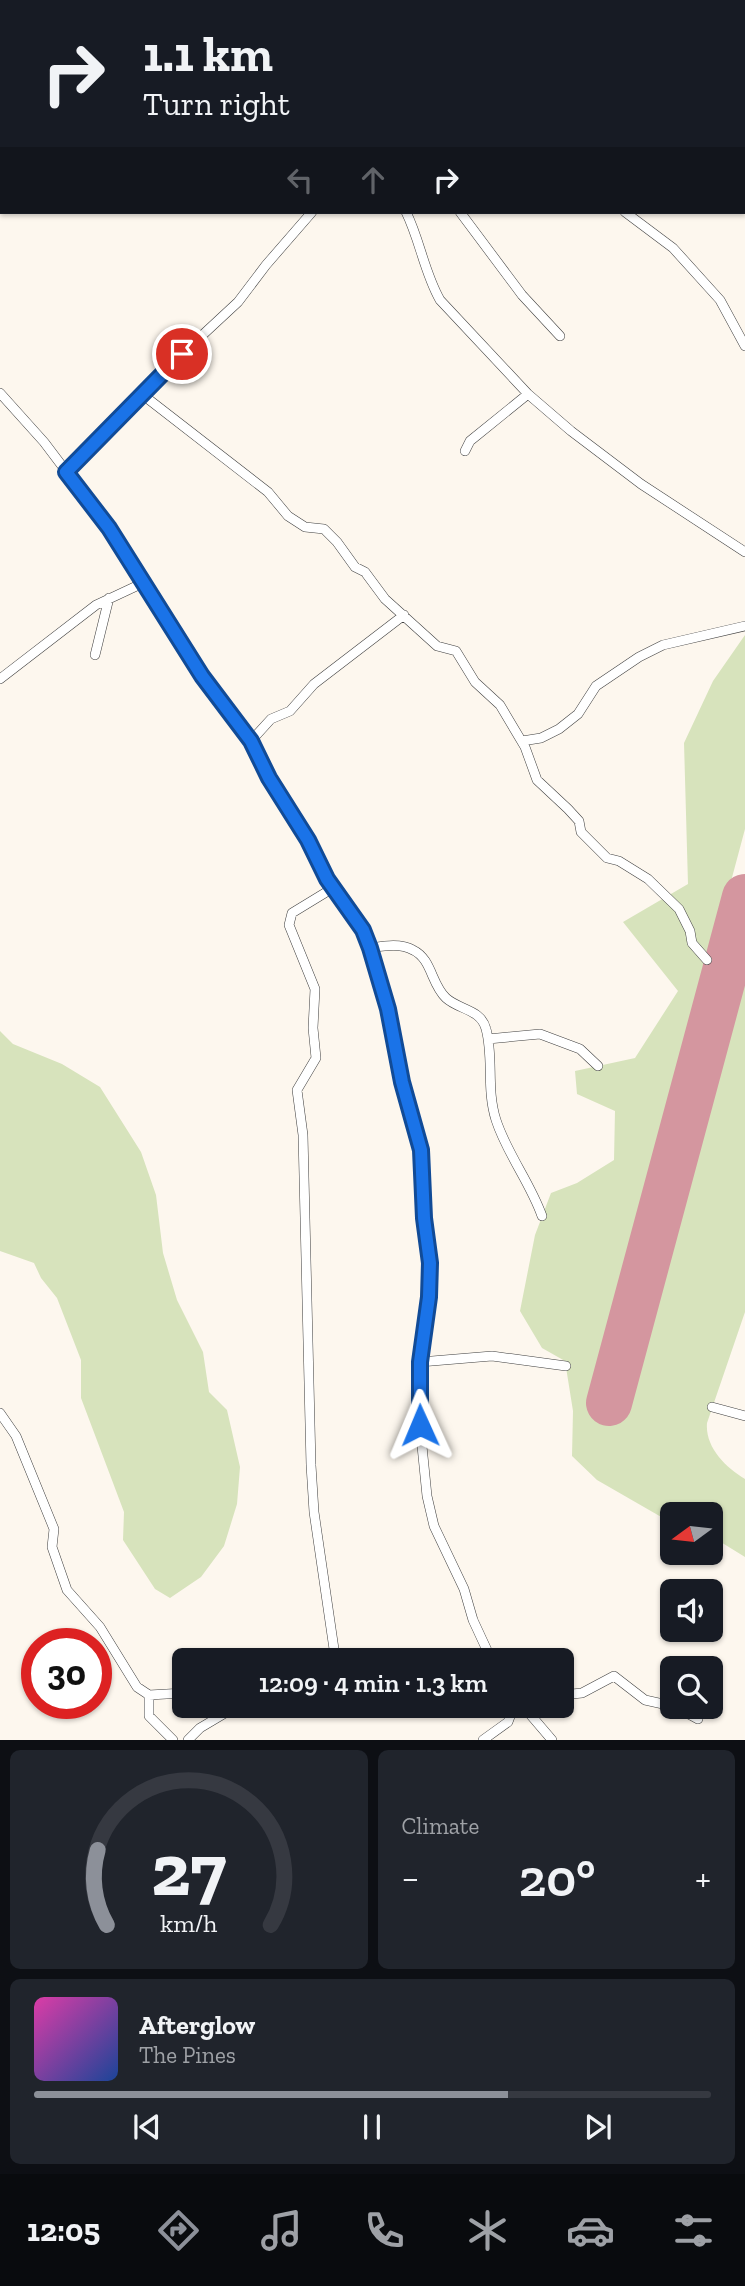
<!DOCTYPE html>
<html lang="en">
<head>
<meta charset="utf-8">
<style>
  :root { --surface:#171b24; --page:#20242c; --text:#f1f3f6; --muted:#9ea1a6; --line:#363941; --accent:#8c9099 }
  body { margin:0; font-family:"Zilla Slab",serif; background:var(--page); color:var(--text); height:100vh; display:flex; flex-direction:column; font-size:26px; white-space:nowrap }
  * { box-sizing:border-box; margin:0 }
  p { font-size:23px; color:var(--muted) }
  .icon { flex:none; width:38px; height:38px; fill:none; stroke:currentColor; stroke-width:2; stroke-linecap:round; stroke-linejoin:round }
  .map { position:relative; height:1740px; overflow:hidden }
  .drawer { display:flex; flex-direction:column; gap:10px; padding:10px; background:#0d0f14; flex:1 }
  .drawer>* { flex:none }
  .banner { position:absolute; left:0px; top:0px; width:746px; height:214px; box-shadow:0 2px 5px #0004; background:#171b24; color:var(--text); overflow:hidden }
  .needle { width:46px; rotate:255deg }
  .tools { position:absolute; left:660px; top:1502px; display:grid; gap:14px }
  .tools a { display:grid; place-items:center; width:63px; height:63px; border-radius:10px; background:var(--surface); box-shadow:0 2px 5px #0004; font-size:35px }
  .speed { position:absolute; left:21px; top:1628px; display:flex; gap:14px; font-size:35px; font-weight:700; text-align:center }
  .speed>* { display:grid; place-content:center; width:91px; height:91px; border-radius:50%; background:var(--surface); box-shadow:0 2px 5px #0004; line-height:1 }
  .speed .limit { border:10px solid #d22; background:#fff; color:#111 }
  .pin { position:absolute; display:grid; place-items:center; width:60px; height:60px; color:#fff; margin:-30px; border:4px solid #fff; border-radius:50%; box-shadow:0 2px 7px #0007 }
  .me { position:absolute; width:77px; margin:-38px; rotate:359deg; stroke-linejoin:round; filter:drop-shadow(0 0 5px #0008) }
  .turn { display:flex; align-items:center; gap:24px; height:147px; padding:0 28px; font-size:32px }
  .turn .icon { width:91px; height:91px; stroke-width:2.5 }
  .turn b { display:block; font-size:49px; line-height:60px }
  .lanes { display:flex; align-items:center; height:66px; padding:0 28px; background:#0003; justify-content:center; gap:35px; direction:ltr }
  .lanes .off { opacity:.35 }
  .big { font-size:52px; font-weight:600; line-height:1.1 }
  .drawer .tile { flex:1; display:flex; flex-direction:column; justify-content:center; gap:10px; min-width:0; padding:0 24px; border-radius:10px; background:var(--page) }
  .drawer .dial { align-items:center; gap:0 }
  .dial svg { height:182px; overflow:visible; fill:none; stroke:var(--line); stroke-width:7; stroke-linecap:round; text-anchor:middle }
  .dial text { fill:var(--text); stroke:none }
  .song { display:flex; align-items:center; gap:21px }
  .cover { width:84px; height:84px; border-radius:10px; background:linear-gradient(135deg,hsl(320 70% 55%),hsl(220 70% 35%)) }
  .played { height:7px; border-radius:4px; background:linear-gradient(90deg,var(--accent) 70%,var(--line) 70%) }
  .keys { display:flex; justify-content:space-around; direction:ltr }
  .heat { display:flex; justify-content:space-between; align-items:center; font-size:38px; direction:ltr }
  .drawer .tiles { flex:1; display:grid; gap:10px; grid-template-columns:1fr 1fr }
  .tile:last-child { grid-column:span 2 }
  .trip { position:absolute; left:172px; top:1648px; width:402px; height:70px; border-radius:10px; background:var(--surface); box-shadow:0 2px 5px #0004; font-weight:600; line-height:70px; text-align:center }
  .tabs { display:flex; height:112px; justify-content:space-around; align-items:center; background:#090b0e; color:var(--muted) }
  .tabs .icon { width:49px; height:49px }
  .tabs .selected { color:var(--accent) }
  .tabs b { font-size:32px; color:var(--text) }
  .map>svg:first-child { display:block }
  .green { fill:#d7e3bc }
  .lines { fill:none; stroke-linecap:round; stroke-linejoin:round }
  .runway { stroke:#d4969f; stroke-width:46 }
  .minor-casing { stroke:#3f3f3f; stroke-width:10 }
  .minor { stroke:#fff; stroke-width:9 }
  .route-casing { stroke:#114b97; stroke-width:18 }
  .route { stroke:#1a73e8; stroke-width:12 }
</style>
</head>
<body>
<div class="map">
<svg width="745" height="1740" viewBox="0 0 745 1740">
  <rect width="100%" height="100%" fill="#fdf7ee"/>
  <path class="green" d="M745,635V829L593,1397L618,1411L638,1352L683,1153L745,933V1312L707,1423C705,1447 725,1467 745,1479V1557L711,1536L710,1514H672V1521L663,1518L597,1480L572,1456L573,1411L565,1361L542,1348L520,1311L535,1235L551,1193L577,1183L614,1160L615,1111L577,1094L575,1071L635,1058L678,991L623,922L688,884L684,743L713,681Z
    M0,1031L13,1044L62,1064L100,1087L141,1152L156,1195L163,1253L177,1300L203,1352L209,1392L227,1410L240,1467L237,1504L224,1546L201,1577L170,1598L155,1589L123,1540L124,1512L81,1398V1360L57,1298L41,1278L34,1263L0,1251Z"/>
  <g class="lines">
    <path class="runway" d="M609,1403L745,897"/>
    <defs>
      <path id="minor" d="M230,0L231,2
        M493,0L494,2
        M406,212C420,240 424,272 440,300L528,394L571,431L641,484L745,552
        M460,212L522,295L560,336
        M625,212L673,248L720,300L745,346
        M0,393L44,442L109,528L202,676L251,741L269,778L308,840L327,879L363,931L370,948L388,1009L402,1082L421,1150L424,1218L430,1263L418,1406L427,1496L434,1526L464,1589L473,1620L492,1661
        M143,395L268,492L288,516L305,527L324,529L337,542L355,567L365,572L385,599L437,646L456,651L475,682L500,705L525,747L537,780L568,809L579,821L581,832L607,858L619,861L648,879L679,909L690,931L692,943L707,960
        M465,451L470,441L528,394
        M66,472L182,354L238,302L266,265L312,212
        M95,655L109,598
        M0,679L96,605L143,583
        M251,741L271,719L290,711L314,684L404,615
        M522,741L541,738L559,729L578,714L596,686L639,657L663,645L745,626
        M370,948C384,946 400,943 413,950C432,959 431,984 446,998C459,1010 481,1009 486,1029C494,1058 486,1089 496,1120C507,1154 530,1182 542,1216
        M488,1039L540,1034L580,1049L598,1066
        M420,1362L492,1356L566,1366
        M712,1407L745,1416
        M0,1413L16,1436L54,1529L52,1547L67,1590L100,1627L137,1687L149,1695L184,1693
        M323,1661L329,1658L334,1649L314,1512L311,1465L303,1135L297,1090L316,1058L313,1028L315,989L289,925L292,913L333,888
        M149,1695V1716L173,1740
        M562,1695L582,1693L614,1676L645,1700L672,1706
        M205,1706L223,1714
        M523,1706L552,1740
        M674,1706L698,1719
        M188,1740L200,1728L237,1706
        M483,1740L508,1722L514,1706"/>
    </defs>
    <use href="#minor" class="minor-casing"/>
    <use href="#minor" class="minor"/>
  </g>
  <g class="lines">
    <defs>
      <path id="route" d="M182,354L66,472L109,528L202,676L251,741L269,778L308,840L327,879L363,930L370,948L388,1009L402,1082L421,1150L424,1218L430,1263L429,1297L420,1362V1425"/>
    </defs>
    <use href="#route" class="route-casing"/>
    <use href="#route" class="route"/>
  </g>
</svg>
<div class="tools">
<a><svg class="needle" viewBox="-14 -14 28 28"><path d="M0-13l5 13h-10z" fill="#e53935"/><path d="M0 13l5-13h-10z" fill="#9ea1a6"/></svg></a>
<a><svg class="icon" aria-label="sound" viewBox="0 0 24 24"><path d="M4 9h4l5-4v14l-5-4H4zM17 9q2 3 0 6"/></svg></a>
<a><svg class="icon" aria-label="search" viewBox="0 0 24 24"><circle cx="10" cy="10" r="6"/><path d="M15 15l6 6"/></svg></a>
</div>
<div class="speed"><div class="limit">30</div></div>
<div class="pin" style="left:182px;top:354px;background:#d93025"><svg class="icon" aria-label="arrive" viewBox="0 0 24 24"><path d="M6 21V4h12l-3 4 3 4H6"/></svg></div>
<svg class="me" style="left:420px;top:1425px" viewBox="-20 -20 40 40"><path d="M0-17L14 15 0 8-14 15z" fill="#1a73e8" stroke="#fff" stroke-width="4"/></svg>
<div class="trip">12:09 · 4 min · 1.3 km</div>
<div class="banner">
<div class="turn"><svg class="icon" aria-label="right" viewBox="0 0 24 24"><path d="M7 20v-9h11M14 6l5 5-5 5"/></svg><div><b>1.1 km</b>Turn right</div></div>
<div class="lanes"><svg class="icon off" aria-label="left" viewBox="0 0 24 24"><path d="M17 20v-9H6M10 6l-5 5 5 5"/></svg><svg class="icon off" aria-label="ahead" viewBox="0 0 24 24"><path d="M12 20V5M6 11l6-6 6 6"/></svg><svg class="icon" aria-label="right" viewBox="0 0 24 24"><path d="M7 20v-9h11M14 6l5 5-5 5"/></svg></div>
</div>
</div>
<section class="drawer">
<div class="tiles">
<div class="tile dial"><svg viewBox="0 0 100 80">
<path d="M14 69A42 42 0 1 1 86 69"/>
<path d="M14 69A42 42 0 0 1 10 36" stroke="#8c9099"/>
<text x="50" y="56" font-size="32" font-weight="700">27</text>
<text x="50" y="72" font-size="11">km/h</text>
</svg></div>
<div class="tile"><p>Climate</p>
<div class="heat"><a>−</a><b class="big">20°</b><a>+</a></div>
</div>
<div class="tile">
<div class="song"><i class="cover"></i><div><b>Afterglow</b><p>The Pines</p></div></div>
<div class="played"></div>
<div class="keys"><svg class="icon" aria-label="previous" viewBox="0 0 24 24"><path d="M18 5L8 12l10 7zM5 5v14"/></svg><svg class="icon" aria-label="pause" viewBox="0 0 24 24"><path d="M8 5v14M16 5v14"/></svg><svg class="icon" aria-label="next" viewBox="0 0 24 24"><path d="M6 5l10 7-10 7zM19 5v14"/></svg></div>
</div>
</div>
</section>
<nav class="tabs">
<b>12:05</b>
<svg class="icon selected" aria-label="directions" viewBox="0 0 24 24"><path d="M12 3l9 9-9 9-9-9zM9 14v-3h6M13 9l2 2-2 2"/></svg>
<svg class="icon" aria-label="music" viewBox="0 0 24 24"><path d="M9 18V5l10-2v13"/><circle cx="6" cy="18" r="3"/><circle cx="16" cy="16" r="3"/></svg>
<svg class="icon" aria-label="phone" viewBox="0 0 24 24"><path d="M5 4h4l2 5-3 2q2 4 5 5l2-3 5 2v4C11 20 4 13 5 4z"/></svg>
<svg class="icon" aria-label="climate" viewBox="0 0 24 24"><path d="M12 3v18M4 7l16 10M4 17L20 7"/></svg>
<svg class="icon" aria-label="car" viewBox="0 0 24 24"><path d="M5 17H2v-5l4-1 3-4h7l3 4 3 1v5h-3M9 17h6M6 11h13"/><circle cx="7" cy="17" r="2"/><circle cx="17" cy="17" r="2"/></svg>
<svg class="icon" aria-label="filters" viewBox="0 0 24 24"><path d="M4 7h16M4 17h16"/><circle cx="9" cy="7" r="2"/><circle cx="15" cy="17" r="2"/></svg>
</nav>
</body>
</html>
